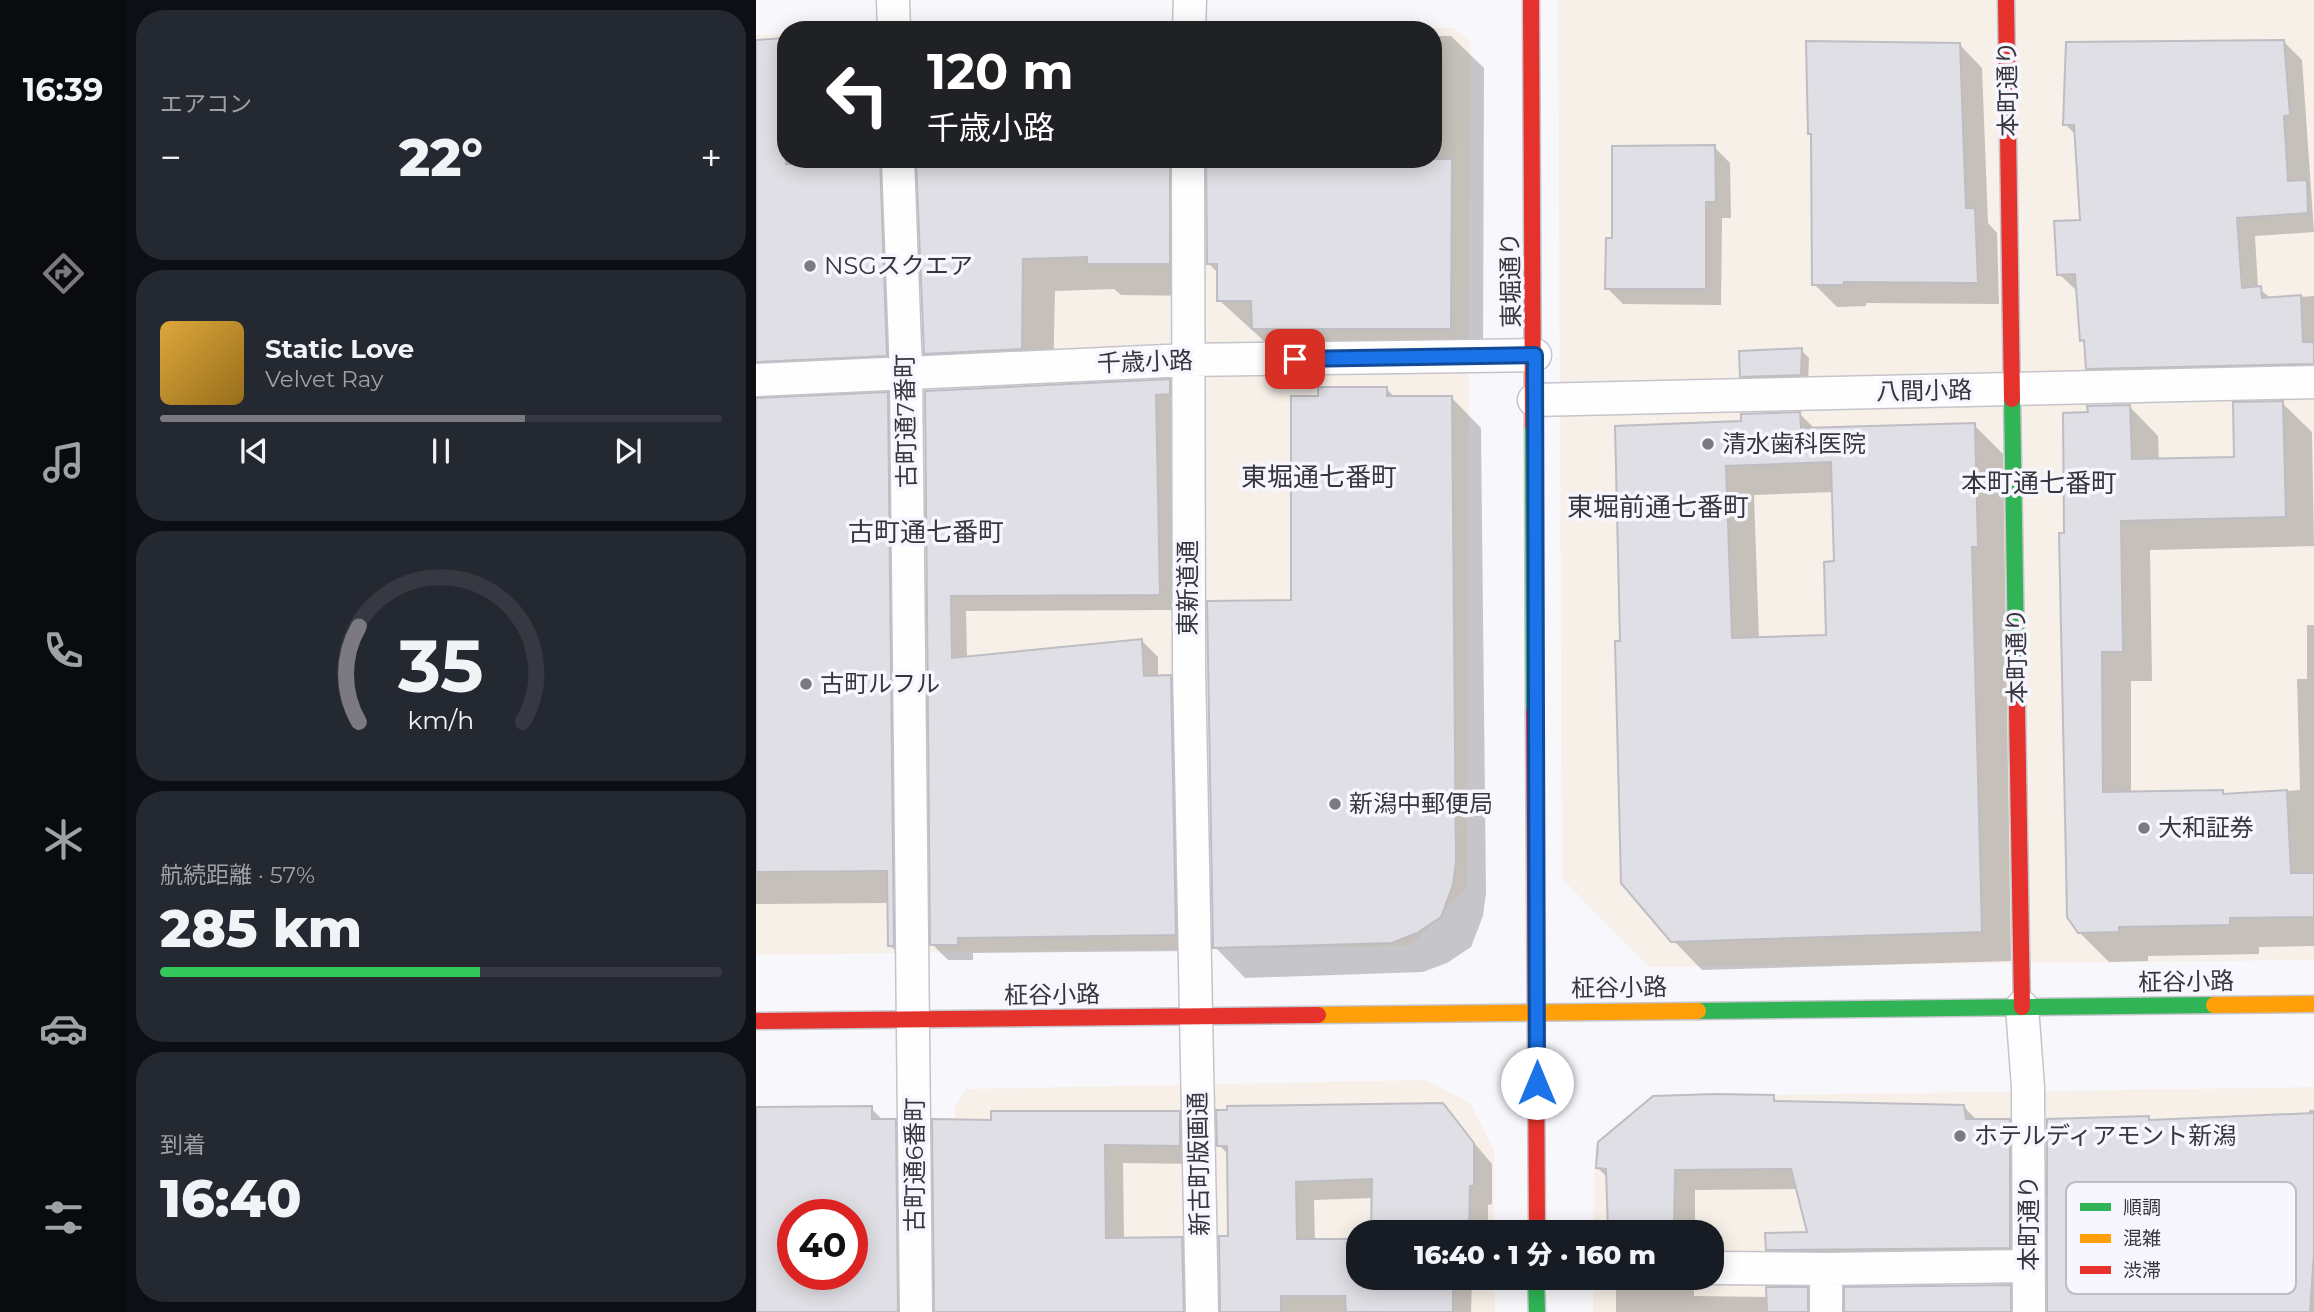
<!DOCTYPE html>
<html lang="ja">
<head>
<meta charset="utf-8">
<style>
  :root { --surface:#171b24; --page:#242831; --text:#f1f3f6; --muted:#9ea1a6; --line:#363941; --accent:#7b7a80 }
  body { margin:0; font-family:Montserrat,"Noto Sans JP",sans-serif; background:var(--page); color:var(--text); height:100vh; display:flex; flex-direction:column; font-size:26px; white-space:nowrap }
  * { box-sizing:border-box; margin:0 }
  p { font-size:23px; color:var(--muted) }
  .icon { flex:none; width:38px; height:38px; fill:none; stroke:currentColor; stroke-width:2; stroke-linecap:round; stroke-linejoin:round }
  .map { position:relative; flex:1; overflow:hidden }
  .details { display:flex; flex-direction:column; gap:10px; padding:10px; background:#0d0f14; width:630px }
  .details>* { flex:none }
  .top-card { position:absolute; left:21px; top:21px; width:665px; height:147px; border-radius:28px; box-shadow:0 4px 18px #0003; background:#202124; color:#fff; overflow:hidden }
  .speed { position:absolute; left:21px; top:1199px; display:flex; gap:14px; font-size:35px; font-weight:700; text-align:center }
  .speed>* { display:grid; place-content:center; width:91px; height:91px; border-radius:50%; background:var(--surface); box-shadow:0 4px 18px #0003; line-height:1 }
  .speed .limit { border:10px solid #d22; background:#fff; color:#111 }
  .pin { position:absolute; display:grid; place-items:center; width:60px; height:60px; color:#fff; margin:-30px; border-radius:14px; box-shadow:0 4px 10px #0006 }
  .me { position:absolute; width:77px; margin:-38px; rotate:0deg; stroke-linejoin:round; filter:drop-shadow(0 0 5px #0008) }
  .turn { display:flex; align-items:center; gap:24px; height:147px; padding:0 35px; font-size:32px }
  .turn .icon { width:91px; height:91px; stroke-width:2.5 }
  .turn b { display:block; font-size:49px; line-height:60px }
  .big { font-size:52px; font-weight:800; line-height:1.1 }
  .details .tile { flex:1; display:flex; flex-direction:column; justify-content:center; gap:10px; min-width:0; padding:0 24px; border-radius:28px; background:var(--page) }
  .details .dial { align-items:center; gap:0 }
  .dial svg { height:182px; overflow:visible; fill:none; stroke:var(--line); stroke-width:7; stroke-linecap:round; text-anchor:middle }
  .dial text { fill:var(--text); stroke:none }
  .song { display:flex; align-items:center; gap:21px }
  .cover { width:84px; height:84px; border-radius:10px; background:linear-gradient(135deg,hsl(40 70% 55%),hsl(40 70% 35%)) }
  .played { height:7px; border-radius:4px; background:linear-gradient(90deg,var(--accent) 65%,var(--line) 65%) }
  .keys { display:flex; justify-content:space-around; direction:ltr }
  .heat { display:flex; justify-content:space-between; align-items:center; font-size:38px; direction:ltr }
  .charge { height:10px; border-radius:5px; background:linear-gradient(90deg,#34c759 57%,var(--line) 0) }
  .trip { position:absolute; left:590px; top:1220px; width:378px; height:70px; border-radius:28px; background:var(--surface); box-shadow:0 4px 18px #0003; font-weight:800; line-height:70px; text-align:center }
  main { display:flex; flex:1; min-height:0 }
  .dock { display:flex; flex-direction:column; width:126px; justify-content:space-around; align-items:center; background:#090b0e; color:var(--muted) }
  .dock .icon { width:49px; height:49px }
  .dock .selected { color:var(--accent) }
  .dock b { font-size:32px; color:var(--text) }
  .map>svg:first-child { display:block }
  .commercial { fill:#f7f0e8 }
  .shadow { fill:#0003; fill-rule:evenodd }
  .building { fill:#e0dfe5; stroke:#bebdc3; stroke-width:2; fill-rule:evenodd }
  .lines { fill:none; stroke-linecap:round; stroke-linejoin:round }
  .street-casing { stroke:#c5c4ca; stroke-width:35 }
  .fast-casing { stroke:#c5c4ca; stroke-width:19 }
  .slow-casing { stroke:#c5c4ca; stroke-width:19 }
  .jam-casing { stroke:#c5c4ca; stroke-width:19 }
  .street { stroke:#fefeff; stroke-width:32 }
  .fast { stroke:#30b455; stroke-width:16 }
  .slow { stroke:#ff9f0a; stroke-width:16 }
  .jam { stroke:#e5322d; stroke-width:16 }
  .route-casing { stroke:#114b97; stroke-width:18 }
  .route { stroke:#1a73e8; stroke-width:12 }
  .poi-dot { fill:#7b7a80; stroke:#f7f5fe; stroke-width:2.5 }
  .labels { text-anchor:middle; stroke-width:7; stroke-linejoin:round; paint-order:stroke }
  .street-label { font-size:24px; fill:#37363e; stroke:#f7f5fe }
  .poi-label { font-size:24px; fill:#37363e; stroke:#f7f5fe; text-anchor:start }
  .neighbourhood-label { font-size:26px; fill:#37363e; stroke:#f7f5fe }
  .key { fill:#f7f5fe; stroke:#bdbcc4; stroke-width:2 }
  .key-label { font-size:19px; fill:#37363e }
</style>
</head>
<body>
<main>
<nav class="dock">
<b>16:39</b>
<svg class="icon selected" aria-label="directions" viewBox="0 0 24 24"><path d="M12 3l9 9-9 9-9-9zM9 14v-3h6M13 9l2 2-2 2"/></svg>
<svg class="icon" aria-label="music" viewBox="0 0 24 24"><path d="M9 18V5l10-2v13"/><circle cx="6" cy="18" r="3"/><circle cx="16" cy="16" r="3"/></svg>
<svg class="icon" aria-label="phone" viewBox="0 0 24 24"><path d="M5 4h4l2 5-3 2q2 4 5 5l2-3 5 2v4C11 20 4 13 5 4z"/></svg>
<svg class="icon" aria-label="climate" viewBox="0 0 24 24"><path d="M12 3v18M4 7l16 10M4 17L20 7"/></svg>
<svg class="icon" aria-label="car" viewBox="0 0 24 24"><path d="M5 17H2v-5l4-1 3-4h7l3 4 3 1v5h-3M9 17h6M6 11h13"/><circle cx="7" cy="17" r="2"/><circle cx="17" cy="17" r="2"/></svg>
<svg class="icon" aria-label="filters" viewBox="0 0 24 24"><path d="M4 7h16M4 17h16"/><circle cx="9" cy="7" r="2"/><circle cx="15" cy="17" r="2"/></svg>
</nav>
<section class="details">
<div class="tile"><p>エアコン</p>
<div class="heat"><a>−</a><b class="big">22°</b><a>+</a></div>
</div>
<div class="tile">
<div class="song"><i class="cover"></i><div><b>Static Love</b><p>Velvet Ray</p></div></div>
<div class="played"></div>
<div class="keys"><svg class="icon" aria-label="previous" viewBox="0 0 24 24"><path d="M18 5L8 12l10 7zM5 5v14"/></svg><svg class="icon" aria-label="pause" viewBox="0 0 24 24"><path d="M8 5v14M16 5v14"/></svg><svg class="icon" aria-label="next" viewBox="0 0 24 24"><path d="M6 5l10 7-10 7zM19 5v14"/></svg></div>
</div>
<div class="tile dial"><svg viewBox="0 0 100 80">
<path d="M14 69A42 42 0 1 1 86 69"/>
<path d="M14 69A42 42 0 0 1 14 27" stroke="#7b7a80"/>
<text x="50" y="56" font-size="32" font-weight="700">35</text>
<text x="50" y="72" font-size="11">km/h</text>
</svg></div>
<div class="tile"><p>航続距離 · 57%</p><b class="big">285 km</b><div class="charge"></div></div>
<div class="tile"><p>到着</p><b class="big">16:40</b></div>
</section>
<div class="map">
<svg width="1558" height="1312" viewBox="0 0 1558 1312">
  <rect width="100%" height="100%" fill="#f8f7fc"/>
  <path class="commercial" d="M802,0H1558V960L893,967L806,879Z
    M698,28L714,42L711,888L654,946L0,955V35L30,34V159H677V30H498Z
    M670,1080L714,1103L738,1150V1232H602V1278H739V1312H200L199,1107L210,1089Z
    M1558,1087V1312H837V1278H956V1232H837L839,1146L880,1112L1018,1095Z"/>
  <path class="shadow" d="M677,36H695L728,68L727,360L530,361L463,300V274L452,263V179L445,191V296L365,295L358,289L299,291L297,381L202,385L169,353L163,179L158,182L162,387L32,393L23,399L131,394L163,426L166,978L134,945L133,903L0,904V41L30,159H677Z
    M1527,41L1546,60L1558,232L1499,236L1502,288L1516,299L1558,296V382L1350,387L1331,368L1323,293L1303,274L1326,222L1320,135L1309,124Z
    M1204,45L1226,68L1232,223L1241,233L1243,304L1110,303V306L1081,307L1058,284L1057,137L1054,134Z
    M958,147L974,163L975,218H966L965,305L867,304L851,288L858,240Z
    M1045,350L1053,358L1052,383L993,384L985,376Z
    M413,381L429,397V409L415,411L419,610L210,611L211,659L386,641L402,657V677H414L430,693L435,951L217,953V960H192L176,944L170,392Z
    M630,388L639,398L695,397L725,428L730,893L727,916L715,947L691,963L667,972L489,978L459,947L536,602L564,398Z
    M1526,403L1556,432L1558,546L1394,550L1396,681H1375V794L1466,792L1470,795L1544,790L1541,679H1551V625H1558V946L1503,947V954L1392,956V961L1353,962L1323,932L1310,534L1334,414L1373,406L1402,436L1403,460L1480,458Z
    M1044,414L1060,430L1218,425L1247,454L1255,961L946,970L917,940L866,643L987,422ZM1078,492L1080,563L1072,636L1003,639L998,495Z
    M1017,1097L1022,1102L1208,1107L1222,1121H1253L1274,1141V1268L1032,1270L1012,1249L1053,1234L1042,1189L939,1190V1232H853L852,1178L841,1167Z
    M686,1105L736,1164V1204L732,1205V1232H617V1198L558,1200L559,1241H602V1278H716L715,1312H464L473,1238V1155L463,1145Z
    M115,1108L128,1121H139L158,1140L160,1312H0V1109ZM37,1214H96V1274H37Z
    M1553,1110H1558V1312H1293L1392,1118L1396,1121L1553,1115Z
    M423,1112L442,1131L443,1164L367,1163L368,1240L425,1239L444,1258L446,1312H180L237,1121Z
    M860,1278H938V1296L1012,1297L1051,1289L1072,1312H860Z
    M1254,1286L1275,1307V1312H1088Z"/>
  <path class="building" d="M30,38V164H116L115,159H124L131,356L0,362V40Z
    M1528,40L1534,115L1528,116L1532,181L1551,180L1552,213L1481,218L1486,288L1505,286L1506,298L1545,295L1547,342H1558V364L1330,369L1328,340L1324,341L1319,274L1301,275L1298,221L1324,220L1318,125H1307L1310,42Z
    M1050,41L1204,43L1210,208H1219L1222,283L1088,282V285H1056L1055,134H1052Z
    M959,145L960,202H950V289H849L850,238H856V146Z
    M160,159H414V264H331V257L267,259L266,349L168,354Z
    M450,159H696L695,329H496L495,301H461V264H451Z
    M1046,348L1045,375L984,377L983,351Z
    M414,379V394L400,395L404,595L195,596L196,658L386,639L388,676L415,675L420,935L202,938V945H174L169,391Z
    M562,387H631V396H696L700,861L697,885L685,917L661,933L636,943L457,948L451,601L535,600V396H562Z
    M132,392L138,946H132L131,871L0,872V398Z
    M1527,401L1530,517L1365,521L1367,652H1346L1347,792L1467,790V794L1531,790L1535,873H1558V917L1474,918V925L1363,927V932L1322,933L1311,917L1310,863L1303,533H1308L1307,413L1332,412L1331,406L1374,405L1376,459L1478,457L1477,402Z
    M1044,412L1045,428L1219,423L1222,547H1216L1226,932L915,942L865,883L859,641H864L859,426L985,421V414ZM1075,462L1078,561L1068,562L1070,635L976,638L970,466Z
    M960,1094L1018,1095V1101L1208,1105L1210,1119H1254V1248L1010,1250L1009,1233L1051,1232L1035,1169L919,1170L918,1232H852L850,1169L840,1168L842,1142L897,1096Z
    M687,1103L718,1143V1186H714L713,1232H615L616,1179L540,1182L541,1239H602V1278H697V1312H590L589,1296H525V1312H464L463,1236H472L471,1146H461L460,1110H471V1106Z
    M116,1106V1119H140L142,1312H0V1107ZM37,1214H96V1274H37Z
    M235,1111H424V1146L349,1145L350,1238L426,1237L428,1312H178L176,1119L235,1120Z
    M1558,1113V1252L1554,1312H1291V1119L1393,1116V1120Z
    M1255,1285V1312H1088V1287Z
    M1010,1287H1052V1312H1011Z"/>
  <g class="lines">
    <defs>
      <path id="street" d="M137,0L138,30
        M433,30L434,0
        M142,159L150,373L160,1312
        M432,159L433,666L446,1312
        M0,380L432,360L779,355
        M778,400L1558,382
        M1266,1007L1272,1087L1273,1312
        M956,1268L1070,1269
        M1070,1312V1269L1273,1266"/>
      <path id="fast" d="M1256,399L1261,708
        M777,426L778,712
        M942,1011L1458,1005
        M780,1278L781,1312"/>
      <path id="slow" d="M1458,1005L1558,1004
        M562,1015L942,1011"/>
      <path id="jam" d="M775,0L777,426
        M1250,0L1256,399
        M1261,708L1266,1007
        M778,712L781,1232
        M0,1021L562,1015"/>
    </defs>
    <use href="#street" class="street-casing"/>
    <use href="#fast" class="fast-casing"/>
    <use href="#slow" class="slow-casing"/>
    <use href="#jam" class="jam-casing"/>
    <use href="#street" class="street"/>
    <use href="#fast" class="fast"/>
    <use href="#slow" class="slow"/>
    <use href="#jam" class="jam"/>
  </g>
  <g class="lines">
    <defs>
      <path id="route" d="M539,359L779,355L781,1083"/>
    </defs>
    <use href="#route" class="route-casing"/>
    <use href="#route" class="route"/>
  </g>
  <g class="poi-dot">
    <circle cx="54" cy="266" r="7"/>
    <circle cx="952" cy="444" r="7"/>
    <circle cx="50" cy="684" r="7"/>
    <circle cx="579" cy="804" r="7"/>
    <circle cx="1388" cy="828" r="7"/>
    <circle cx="1204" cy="1136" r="7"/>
  </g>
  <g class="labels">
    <g class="street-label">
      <text transform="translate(1252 89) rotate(-91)" y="8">本町通り</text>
      <text transform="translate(755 280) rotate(-91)" y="8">東堀通り</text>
      <text transform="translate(389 362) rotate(-2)" y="8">千歳小路</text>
      <text transform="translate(1168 391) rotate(-1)" y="8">八間小路</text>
      <text transform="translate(150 421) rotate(-91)" y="8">古町通7番町</text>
      <text transform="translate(432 588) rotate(-90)" y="8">東新道通</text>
      <text transform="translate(1261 656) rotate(-91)" y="8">本町通り</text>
      <text transform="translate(1430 982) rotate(-1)" y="8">柾谷小路</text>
      <text transform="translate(863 988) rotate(-1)" y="8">柾谷小路</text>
      <text transform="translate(296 995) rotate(-1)" y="8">柾谷小路</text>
      <text transform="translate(443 1164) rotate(-91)" y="8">新古町版画通</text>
      <text transform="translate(159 1165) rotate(-90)" y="8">古町通6番町</text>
      <text transform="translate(1273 1223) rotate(-90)" y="8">本町通り</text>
    </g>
    <g class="poi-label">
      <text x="68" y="274">NSGスクエア</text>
      <text x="966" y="452">清水歯科医院</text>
      <text x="64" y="692">古町ルフル</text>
      <text x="593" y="812">新潟中郵便局</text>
      <text x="1402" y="836">大和証券</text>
      <text x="1218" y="1144">ホテルディアモント新潟</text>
    </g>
    <g class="neighbourhood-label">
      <text x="563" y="486">東堀通七番町</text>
      <text x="1283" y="492">本町通七番町</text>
      <text x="902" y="516">東堀前通七番町</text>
      <text x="170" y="541">古町通七番町</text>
    </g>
  </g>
  <rect x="1310" y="1182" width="230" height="112" rx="10" class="key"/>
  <rect x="1324" y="1203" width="31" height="8" fill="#30b455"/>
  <rect x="1324" y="1234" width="31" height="9" fill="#ff9f0a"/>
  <rect x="1324" y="1266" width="31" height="8" fill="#e5322d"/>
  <g class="key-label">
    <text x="1367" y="1214">順調</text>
    <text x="1367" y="1245">混雑</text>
    <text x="1367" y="1277">渋滞</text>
  </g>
</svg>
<div class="speed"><div class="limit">40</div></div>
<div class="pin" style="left:539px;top:359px;background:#d93025"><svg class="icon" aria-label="arrive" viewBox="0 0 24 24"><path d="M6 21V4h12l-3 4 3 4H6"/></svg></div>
<svg class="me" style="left:781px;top:1083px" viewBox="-20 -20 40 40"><circle r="19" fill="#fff"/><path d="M0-13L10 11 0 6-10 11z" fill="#1a73e8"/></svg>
<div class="trip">16:40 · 1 分 · 160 m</div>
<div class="top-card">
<div class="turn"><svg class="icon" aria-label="left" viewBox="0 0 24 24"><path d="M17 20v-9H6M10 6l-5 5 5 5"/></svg><div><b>120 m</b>千歳小路</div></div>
</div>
</div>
</main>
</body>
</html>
